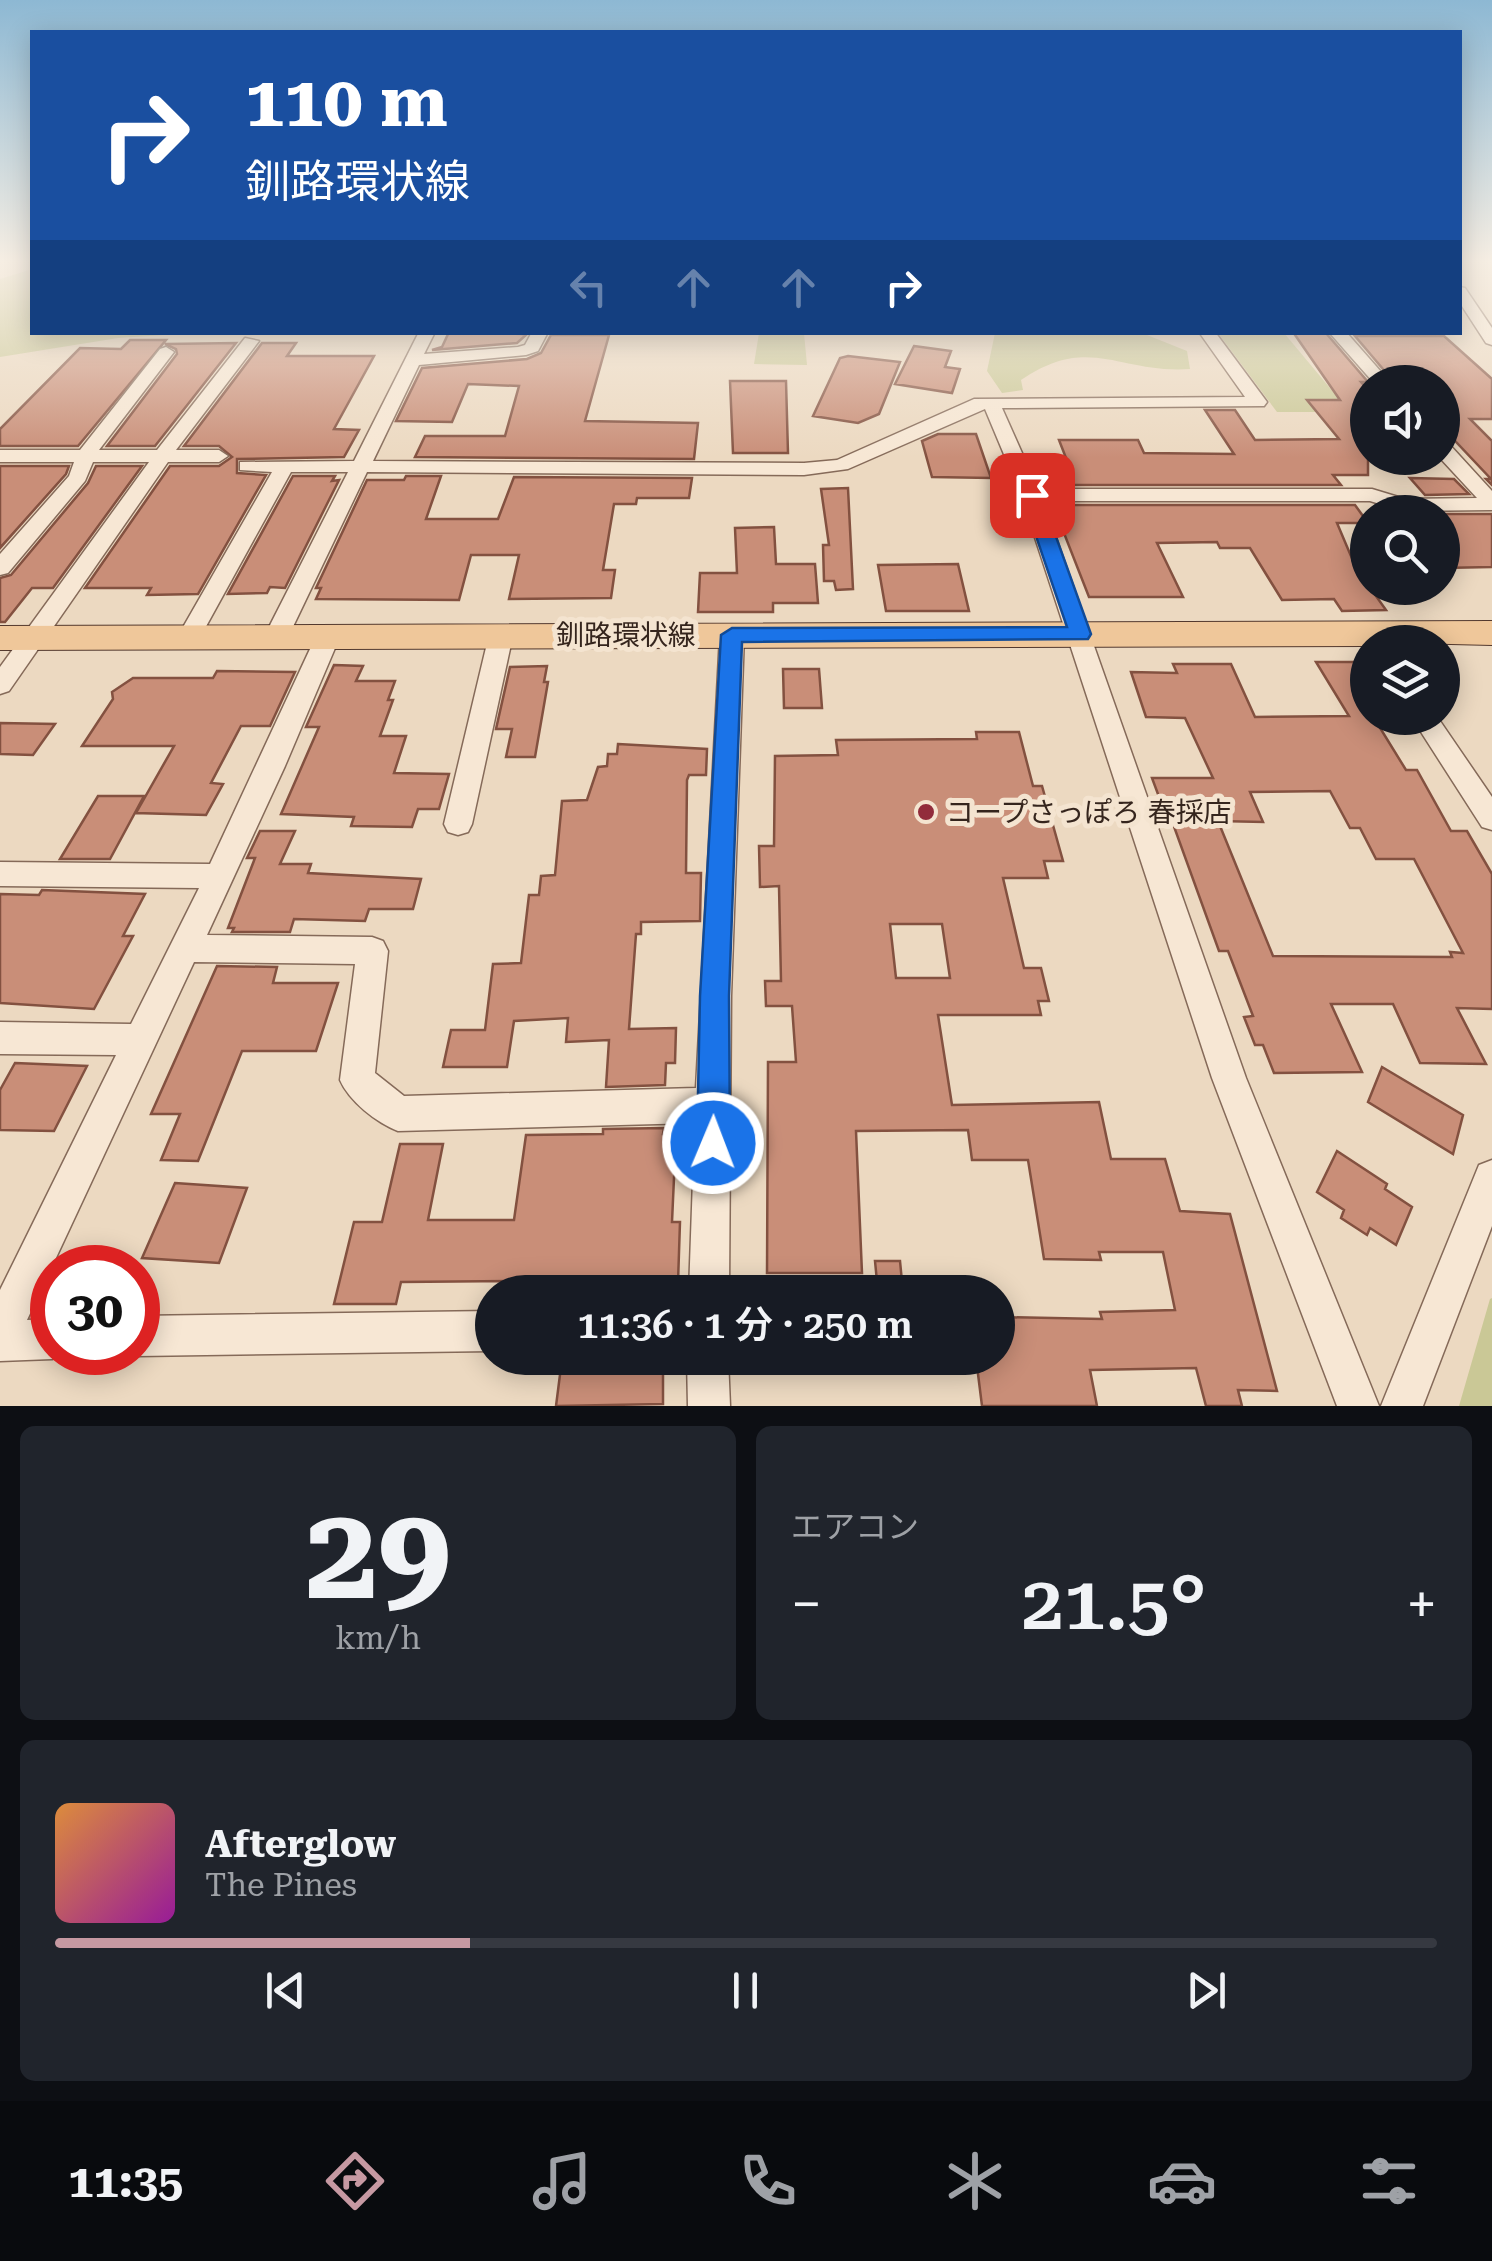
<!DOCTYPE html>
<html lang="ja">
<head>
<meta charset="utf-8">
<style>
  :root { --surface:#171b24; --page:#20242c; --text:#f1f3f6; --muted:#9ea1a6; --line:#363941; --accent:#c699a2 }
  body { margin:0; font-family:"Roboto Serif","Noto Sans JP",serif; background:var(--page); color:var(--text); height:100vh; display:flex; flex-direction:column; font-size:38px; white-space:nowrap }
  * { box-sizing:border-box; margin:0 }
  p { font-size:32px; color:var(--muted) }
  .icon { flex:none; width:55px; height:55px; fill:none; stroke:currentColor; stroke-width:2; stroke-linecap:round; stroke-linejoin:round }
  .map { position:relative; height:1406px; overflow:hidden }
  .panel { display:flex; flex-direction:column; gap:20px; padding:20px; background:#0d0f14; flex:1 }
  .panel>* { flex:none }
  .top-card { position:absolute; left:30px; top:30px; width:1432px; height:305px; border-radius:0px; box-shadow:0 5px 25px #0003; background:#1a4fa0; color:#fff; overflow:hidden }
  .controls { position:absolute; left:1350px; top:365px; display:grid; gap:20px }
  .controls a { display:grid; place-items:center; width:110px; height:110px; border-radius:50%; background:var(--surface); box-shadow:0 5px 25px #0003; font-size:50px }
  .speed { position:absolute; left:30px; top:1245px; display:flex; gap:20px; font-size:50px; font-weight:700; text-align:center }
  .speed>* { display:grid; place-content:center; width:130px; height:130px; border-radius:50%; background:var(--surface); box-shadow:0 5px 25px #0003; line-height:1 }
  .speed .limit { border:15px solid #d22; background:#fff; color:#111 }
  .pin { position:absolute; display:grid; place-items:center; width:85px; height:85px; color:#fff; margin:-42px; border-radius:20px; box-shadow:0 5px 15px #0006 }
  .me { position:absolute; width:110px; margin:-55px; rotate:1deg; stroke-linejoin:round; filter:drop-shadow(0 0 8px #0008) }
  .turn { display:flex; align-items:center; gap:35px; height:210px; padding:0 50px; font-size:45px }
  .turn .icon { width:130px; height:130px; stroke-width:2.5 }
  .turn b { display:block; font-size:70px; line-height:85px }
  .lanes { display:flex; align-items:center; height:95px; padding:0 50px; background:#0003; justify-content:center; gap:50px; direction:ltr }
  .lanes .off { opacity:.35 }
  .big { font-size:75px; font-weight:600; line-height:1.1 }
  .panel .tile { flex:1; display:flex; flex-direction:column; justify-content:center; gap:15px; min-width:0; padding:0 35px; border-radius:15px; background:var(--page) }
  .panel .dial { align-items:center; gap:0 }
  .dial b { font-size:130px; line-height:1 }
  .song { display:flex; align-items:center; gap:30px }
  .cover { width:120px; height:120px; border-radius:15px; background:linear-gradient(135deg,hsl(30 70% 55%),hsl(300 70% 35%)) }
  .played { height:10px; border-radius:5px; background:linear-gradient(90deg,var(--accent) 30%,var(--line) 30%) }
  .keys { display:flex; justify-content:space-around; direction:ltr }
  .heat { display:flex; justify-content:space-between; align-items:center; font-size:55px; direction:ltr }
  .panel .tiles { flex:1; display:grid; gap:20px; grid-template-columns:1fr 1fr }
  .tile:last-child { grid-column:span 2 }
  .trip { position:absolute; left:475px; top:1275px; width:540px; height:100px; border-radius:50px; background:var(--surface); box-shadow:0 5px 25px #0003; font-weight:600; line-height:100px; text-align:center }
  .menu { display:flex; height:160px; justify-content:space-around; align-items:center; background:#090b0e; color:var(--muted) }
  .menu .icon { width:70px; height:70px }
  .menu .active { color:var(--accent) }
  .menu b { font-size:45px; color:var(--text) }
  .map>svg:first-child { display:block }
  .green { fill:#cac896 }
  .building { fill:#c98e78; stroke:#835140; stroke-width:2.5; fill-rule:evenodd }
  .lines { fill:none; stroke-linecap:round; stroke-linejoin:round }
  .street-casing { stroke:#856a59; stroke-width:3 }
  .primary-casing { stroke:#53392e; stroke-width:2 }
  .street { fill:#f7e7d4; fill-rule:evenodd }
  .primary { fill:#efc79a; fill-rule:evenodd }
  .route { fill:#1a73e8; stroke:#114b97; stroke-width:2.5 }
  .poi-dot { fill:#922c3b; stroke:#f4e4d0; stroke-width:4 }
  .labels { text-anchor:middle; stroke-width:10; stroke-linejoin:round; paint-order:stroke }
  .street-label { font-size:28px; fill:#35251d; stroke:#f4e4d0 }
  .poi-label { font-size:28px; fill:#35251d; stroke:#f4e4d0; text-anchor:start }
</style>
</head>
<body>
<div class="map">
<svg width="1492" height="1406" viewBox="0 0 1492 1406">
  <rect width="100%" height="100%" fill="#ecd9c1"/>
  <path class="green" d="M32,269V332L195,333L118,338L0,357V279Z
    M759,333H804L807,365L754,364Z
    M995,333H1142L1187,351L1190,369C1119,374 1090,333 1021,380L1023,390L1002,393L987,371Z
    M1218,333H1284L1350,412H1277Z
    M1492,1298V1406H1459L1490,1299Z"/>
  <path class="building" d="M449,332L522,334L526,335L517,343L432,350L442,347Z
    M1293,332H1325L1368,382H1361L1368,390V475H1333L1341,485H1061L1051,458H1066L1059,440H1138L1144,453L1234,454L1205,410H1235L1255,440L1339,439L1307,400H1340Z
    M551,335H609L585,421L698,423L694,459L415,457L425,436H505L519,386L468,384L452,422L396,421L422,368L527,359L541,353Z
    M1355,336H1444L1492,379V419H1470L1492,441V485L1486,479H1491L1442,427V382H1394Z
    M130,340H166L78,446H0V429L80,348L121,349Z
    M236,343L155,446H107L177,354L176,349L165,344Z
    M262,343H296L287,356H374L334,429L359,430L344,457L237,459V473L266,475L198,594L147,595L151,588H85L170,466H219L232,457L219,446H184Z
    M914,346L951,351L945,367L960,369L952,393L895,384Z
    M848,356L900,362L879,414L858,423L813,416L840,358Z
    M730,381H786L788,453H733Z
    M938,434H976L991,478L932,477L922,441Z
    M0,466H69L66,474L0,548Z
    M96,466H142L53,588H32L5,622H0V578L11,575L88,483Z
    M293,476H335L332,481L339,480L285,588L270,587L267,593L228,594Z
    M406,476H441L426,519H498L514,477L692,478L689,498H637L636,504H614L603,570H615L611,598L509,599L519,555H471L459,600L316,599L321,588H316L367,480H404Z
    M1410,478L1454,479L1469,494L1425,495Z
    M848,488L853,589L836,590L834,581H824L823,545H829L821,489Z
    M1053,505H1355L1368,523H1337L1356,568L1386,610L1342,611L1334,599L1282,600L1250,548H1220L1217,542L1157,543L1183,597H1089Z
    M1442,514H1492V567L1442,568Z
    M774,527L776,564H815L818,603H773V612H698L700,573H737L735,528Z
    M958,564L969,611H886L878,565Z
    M1316,662H1357L1368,677V718H1374L1406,770H1417L1451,831H1467L1492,874V1009L1457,1008L1486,1064L1420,1063L1393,1004H1331L1362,1072L1274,1073L1263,1045H1255L1244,1017L1253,1016L1228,951H1219L1172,821H1168L1152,778H1213L1185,718L1146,717L1131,672L1177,673L1173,664H1231L1255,717L1349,716ZM1330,791L1350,828H1360L1376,859H1414L1463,953L1450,952L1452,957L1273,956L1218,821L1263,822L1250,792Z
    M334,665L363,666L356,681H395L388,700H393L380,736H406L394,773L449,774L439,809H418L412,827L351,826L354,817L281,814L319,727H306Z
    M547,666L544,682H548L535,757H506L512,729H496L510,667Z
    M783,669H819L822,708H784Z
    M217,671L295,672L270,726H241L211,783L223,784L206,815L136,813L174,746H82L113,699L112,692L133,678H213Z
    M0,723L55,724L33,755L0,754Z
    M976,732H1019L1033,786H1042L1063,861H1044L1048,878H1003L1024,968H1041L1049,1001H1038L1041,1015H938L952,1105L1099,1102L1111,1159H1165L1180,1211L1230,1214L1277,1391L1238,1390L1242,1406H1206L1196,1368L1090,1370L1097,1406H982L976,1358H998V1317L1102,1319L1100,1312L1175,1310L1163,1252H1099L1101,1260L1044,1259L1028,1160H972L968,1130L856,1131L862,1273H767L768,1062H796L792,1006H766L765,981H781L779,886L760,887L759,846H774L775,756L838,755L836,740L977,739ZM890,924H942L950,978H896Z
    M618,744L707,749L706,775H689L687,780L686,873H701L700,921L641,922V934H636L629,1029L676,1028L675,1063H666L665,1085L606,1087L609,1040L566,1042L568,1018L514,1021L507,1067H443L451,1030H485L493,964L521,963L529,895H539L541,876L555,875L562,801L587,800L598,767L607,766L608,754H617Z
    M98,796H144L110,859H60Z
    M260,831H295L280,864H311L308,873L421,879L413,909H369L365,921L294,919L290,932H232L234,928H228L255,858H247Z
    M42,890L145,894L123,936H133L94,1009L0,1003V894L39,895Z
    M217,966L277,967L273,983H338L316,1051H242L198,1161L161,1160L180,1114H151Z
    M15,1063L87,1066L54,1131L0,1130V1090Z
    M1382,1067L1463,1115L1453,1154L1368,1102Z
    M664,1128L663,1134H676L672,1222H680L678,1283H579L578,1288H507L509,1281L401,1282L396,1304H334L354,1222H382L400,1144H443L428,1220H514L526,1135L603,1134V1129Z
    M1337,1151L1387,1184L1385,1189L1412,1207L1396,1245L1370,1228L1367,1235L1341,1218L1344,1210L1317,1192Z
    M175,1183L247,1188L219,1263L142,1258Z
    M875,1261H900L903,1292H878Z
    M562,1359H586L585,1369L663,1367V1404L556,1406Z"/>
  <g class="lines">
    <defs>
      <path id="street" d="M1460,287L1465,288L1492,328V345L1486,343L1460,303Z
        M419,332H435L424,354L518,347L525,345L532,332H548L538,351L526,355L419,365L373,461L804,463L837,460L974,399L1245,397L1199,332H1215L1267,402L1264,406L1002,408L1038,489H1372L1405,499L1477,498L1440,458L1442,443L1449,444L1492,491V510L1403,511L1370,501H1043L1246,1078L1379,1406H1337L1212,1078L1021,495L985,409L848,469L804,475L367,472L289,635L277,643L265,635L348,472H291L198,641H182L178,636L272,472L240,470V462L354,461Z
        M1329,332H1346L1390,382H1373Z
        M245,338L259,341L176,450H219L228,456L219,462H168L9,691L0,694V667L149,462H93L85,481L8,573L0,575V554L69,476L74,462H0V450H80L160,349L166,347L174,352L99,450H157Z
        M329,626L341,634L285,766L207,935L372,937L383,941L388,951L375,1073L404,1096L696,1088L720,635L732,627L744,635L731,996L729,1292H689L695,1123L398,1131C377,1123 349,1101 340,1080L355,964L194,962L27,1320L52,1319V1352L66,1353L52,1359L0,1361V1290L116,1055L0,1054V1022L131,1024L199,888L0,886V862L210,864L317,634Z
        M501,627L513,635L472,824L468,832L458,835L448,832L444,824L489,635Z
        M1412,718H1438L1492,797V830L1482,827Z
        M1492,1160V1226L1423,1406H1381L1479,1165Z
        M492,1311V1351L138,1356L129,1352H138V1316Z
        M687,1358H728L730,1406H688Z"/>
      <path id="primary" d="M1492,621V645L1368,642V646L0,650V626Z"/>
    </defs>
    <use href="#street" class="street-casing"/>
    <use href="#primary" class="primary-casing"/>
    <use href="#street" class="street"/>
    <use href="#primary" class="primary"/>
  </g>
  <linearGradient id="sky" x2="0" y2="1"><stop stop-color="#8db8d3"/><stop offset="0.57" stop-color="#f6eee3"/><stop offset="1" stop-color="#f6eee3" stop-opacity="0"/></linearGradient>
  <rect width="1492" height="458" fill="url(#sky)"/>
  <path class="route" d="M1032,489L1041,495L1091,634L1088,639L742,642L729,996L730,1143L725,1154L713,1159L702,1154L697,1143L700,996L721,635L732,628L1067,627L1022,495Z"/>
  <circle class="poi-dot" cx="926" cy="812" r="10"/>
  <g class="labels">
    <g class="street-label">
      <text x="626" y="645">釧路環状線</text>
    </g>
    <g class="poi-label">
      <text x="946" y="822">コープさっぽろ 春採店</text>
    </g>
  </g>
</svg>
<div class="controls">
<a><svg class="icon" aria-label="sound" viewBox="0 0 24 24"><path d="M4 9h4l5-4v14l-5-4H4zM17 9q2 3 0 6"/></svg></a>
<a><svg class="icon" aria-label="search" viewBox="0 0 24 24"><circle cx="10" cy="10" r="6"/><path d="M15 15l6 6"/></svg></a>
<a><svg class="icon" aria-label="layers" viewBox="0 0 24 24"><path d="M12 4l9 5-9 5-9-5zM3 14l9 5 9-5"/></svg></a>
</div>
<div class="speed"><div class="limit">30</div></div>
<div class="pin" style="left:1032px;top:495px;background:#d93025"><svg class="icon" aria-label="arrive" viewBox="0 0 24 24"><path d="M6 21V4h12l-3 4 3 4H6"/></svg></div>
<svg class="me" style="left:713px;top:1143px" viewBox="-20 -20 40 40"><circle r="17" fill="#1a73e8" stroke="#fff" stroke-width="3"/><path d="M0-11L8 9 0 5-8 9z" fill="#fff"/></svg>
<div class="trip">11:36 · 1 分 · 250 m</div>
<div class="top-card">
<div class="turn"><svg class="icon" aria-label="right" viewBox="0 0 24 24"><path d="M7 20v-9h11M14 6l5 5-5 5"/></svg><div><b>110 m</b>釧路環状線</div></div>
<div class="lanes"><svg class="icon off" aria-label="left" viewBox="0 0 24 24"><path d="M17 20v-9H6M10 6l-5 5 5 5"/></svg><svg class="icon off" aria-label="ahead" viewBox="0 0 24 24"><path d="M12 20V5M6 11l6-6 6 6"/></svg><svg class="icon off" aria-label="ahead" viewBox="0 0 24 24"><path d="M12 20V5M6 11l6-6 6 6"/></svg><svg class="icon" aria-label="right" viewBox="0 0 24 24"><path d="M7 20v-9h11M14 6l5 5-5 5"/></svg></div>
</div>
</div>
<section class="panel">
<div class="tiles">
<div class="tile dial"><b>29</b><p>km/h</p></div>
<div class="tile"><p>エアコン</p>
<div class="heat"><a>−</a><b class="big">21.5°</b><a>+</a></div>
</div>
<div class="tile">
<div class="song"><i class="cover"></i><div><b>Afterglow</b><p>The Pines</p></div></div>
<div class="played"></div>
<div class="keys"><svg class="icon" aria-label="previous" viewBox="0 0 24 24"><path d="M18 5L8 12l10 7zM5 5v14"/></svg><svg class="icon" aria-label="pause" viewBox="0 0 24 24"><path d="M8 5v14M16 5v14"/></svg><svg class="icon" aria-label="next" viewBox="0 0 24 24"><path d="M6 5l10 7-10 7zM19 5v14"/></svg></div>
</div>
</div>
</section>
<nav class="menu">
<b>11:35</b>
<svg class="icon active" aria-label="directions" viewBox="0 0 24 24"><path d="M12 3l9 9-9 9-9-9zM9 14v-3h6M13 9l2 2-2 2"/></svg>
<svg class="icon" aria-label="music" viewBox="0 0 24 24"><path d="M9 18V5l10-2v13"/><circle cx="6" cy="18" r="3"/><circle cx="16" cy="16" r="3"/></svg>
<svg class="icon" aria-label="phone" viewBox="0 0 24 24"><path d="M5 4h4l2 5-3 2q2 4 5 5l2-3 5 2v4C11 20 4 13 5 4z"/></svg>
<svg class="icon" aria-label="climate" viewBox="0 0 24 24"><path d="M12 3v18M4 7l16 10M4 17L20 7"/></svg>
<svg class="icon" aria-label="car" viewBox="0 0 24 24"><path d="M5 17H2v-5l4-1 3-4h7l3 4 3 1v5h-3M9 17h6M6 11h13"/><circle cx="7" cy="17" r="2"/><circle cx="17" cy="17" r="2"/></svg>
<svg class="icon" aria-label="filters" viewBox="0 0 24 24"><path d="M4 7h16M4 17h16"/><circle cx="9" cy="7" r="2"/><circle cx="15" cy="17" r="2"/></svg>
</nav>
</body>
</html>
